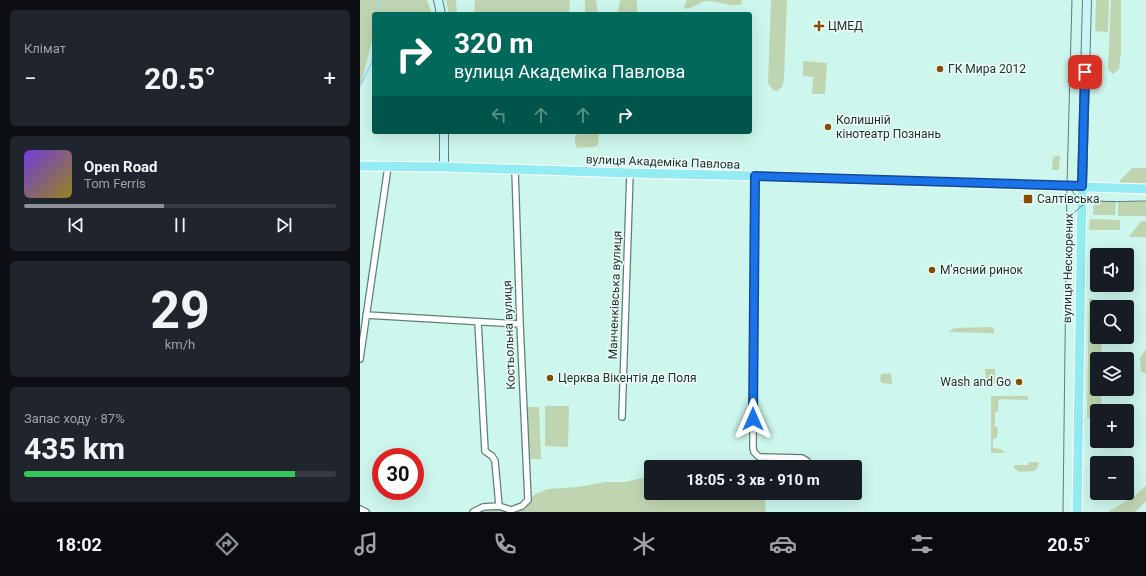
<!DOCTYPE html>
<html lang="uk">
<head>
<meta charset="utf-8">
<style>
  :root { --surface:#171b24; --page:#20242c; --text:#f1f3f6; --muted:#9ea1a6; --line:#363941; --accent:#8c9099 }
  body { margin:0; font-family:Roboto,sans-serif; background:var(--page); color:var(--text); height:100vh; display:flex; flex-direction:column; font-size:15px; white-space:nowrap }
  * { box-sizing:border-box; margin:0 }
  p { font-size:13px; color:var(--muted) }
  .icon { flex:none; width:22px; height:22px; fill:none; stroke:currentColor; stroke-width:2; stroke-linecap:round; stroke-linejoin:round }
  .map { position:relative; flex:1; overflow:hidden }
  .details { display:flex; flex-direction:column; gap:10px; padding:10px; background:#0d0f14; width:360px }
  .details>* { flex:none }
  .hud { position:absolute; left:12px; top:12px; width:380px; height:122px; border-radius:4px; box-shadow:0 4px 16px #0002; background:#00695c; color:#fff; overflow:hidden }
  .buttons { position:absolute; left:730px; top:248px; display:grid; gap:8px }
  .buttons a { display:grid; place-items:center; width:44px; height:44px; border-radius:4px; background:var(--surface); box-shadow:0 4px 16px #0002; font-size:20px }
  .speed { position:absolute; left:12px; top:448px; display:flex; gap:8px; font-size:20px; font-weight:700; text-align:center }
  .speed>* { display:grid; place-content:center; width:52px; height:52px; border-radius:50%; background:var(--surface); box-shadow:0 4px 16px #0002; line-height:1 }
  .speed .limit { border:6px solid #d22; background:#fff; color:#111 }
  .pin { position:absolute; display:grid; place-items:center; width:34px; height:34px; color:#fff; margin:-17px; border-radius:8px; box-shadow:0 2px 6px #0006 }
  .me { position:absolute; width:44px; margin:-22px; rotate:0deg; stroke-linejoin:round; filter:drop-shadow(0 0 3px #0008) }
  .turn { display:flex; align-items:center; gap:14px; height:84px; padding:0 16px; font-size:18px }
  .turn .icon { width:52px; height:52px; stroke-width:2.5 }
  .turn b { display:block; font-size:28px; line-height:34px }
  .lanes { display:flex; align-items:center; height:38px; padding:0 16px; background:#0003; justify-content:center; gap:20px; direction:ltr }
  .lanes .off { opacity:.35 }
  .big { font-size:30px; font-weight:700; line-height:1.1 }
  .details .card { flex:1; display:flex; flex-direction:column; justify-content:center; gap:6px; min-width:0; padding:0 14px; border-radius:6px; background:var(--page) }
  .details .dial { align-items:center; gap:0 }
  .dial b { font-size:52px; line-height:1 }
  .song { display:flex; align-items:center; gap:12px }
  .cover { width:48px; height:48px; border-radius:6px; background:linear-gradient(135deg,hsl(260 70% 55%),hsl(50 70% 35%)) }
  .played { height:4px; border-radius:2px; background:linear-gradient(90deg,var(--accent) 45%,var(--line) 45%) }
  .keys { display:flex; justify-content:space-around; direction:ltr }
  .heat { display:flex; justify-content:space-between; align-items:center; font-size:22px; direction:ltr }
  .charge { height:6px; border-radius:3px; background:linear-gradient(90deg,#34c759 87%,var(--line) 0) }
  .trip { position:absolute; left:284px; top:460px; width:218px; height:40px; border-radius:4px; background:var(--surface); box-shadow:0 4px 16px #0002; font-weight:700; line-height:40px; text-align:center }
  .menu { display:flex; height:64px; justify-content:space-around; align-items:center; background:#090b0e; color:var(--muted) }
  .menu .icon { width:28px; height:28px }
  .menu .current { color:var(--accent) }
  .menu b { font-size:18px; color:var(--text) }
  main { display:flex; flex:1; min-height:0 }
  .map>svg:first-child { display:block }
  .green { fill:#bfd5b1 }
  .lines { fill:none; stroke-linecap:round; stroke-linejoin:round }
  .stream { stroke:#8fdbfb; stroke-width:1.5 }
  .street-casing { stroke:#5b8078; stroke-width:8 }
  .secondary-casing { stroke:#5b8078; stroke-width:10 }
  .primary-casing { stroke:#fff; stroke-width:11 }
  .street { stroke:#fff; stroke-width:5.5 }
  .secondary { stroke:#c9f5f9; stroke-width:8 }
  .primary { stroke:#94ecf3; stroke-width:9 }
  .tram { stroke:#627c76; stroke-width:1 }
  .route-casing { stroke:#114b97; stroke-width:10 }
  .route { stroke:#1a73e8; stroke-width:7 }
  .poi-dot { fill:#874e03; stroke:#edfdf9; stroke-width:1.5 }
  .labels { text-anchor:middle; stroke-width:3; stroke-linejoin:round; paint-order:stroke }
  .poi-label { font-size:12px; fill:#21312e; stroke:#edfdf9; text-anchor:start }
  .street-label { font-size:12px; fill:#21312e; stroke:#edfdf9 }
</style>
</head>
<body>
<main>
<section class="details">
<div class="card"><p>Клімат</p>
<div class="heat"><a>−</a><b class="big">20.5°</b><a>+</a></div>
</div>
<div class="card">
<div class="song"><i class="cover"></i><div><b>Open Road</b><p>Tom Ferris</p></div></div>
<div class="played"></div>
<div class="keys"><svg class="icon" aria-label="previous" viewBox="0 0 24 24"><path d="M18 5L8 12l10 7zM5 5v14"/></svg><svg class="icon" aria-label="pause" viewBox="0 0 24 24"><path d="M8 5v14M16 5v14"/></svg><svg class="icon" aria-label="next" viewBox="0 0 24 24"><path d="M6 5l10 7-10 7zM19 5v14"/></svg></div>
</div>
<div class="card dial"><b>29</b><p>km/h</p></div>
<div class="card"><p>Запас ходу · 87%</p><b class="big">435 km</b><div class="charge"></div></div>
</section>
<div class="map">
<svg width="786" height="512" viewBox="0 0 786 512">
  <rect width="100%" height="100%" fill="#cdf6ed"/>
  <path class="green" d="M0,0H67L72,14H14V33L0,88Z
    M86,0H96L97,14H89Z
    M115,0H210L209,14H114Z
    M225,0H236L238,14H225Z
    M262,0H277V14H257L260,1Z
    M327,0H382L381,4C372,8 356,0 345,1C339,3 333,7 328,9L325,8L324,6Z
    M411,0H427L424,79L422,87L417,91L413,90L408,83Z
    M736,0H749L748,29L747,32L736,31L735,29Z
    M751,0H761V51L759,69L753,74L748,69Z
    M443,61L467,63L465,94H452L453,77L443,76Z
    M220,132H239L238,145C231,149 225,146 217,148L216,146C214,140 214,136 220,132Z
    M700,155L699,170H692L693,157Z
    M772,168H786V184L758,183Z
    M738,201H756L755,215H733L734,203Z
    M758,201L786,202V216H758Z
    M730,219L760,220V230H729Z
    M781,221H786V237H769Z
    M729,298L742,302V307H737V313H735L737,337H742L741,359H737V389H741V411H737V419L727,418Z
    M631,327L634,329V334L630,333L589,332L594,328Z
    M786,349V373L781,372L780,358Z
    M625,369H635V383L634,384H628L626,381Z
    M531,373L532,384L522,383L520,380L521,374Z
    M631,396H668V400L640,399L638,402V411L635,412V427H638L637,438L633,439V448L641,449L645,453H631Z
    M185,406H209L208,447L185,446Z
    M165,407H179L181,459H169Z
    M669,462H679L677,469L674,471L659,472L654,468V465H668Z
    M291,476V493H402L405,501L406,512H113L123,507L151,510L176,494L188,489L217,487L246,482H265Z
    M786,486V501L775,512H748L773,497Z"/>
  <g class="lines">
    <path class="stream" d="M18,14L19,0
      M0,86L14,58"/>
    <defs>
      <path id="street" d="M395,176L393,448L394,452L399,457L442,458L447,461L452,467
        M6,315L160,324
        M118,322L125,451L132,456L135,461L139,506
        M0,359L28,167
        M262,417L270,173
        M0,509L6,512
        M113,512L123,507L139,506L151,510L162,506L168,500L160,324L155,169"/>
      <path id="secondary" d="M78,0L81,14
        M84,167V132
        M722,187L727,0"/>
      <path id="primary" d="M0,166L84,167L270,173L400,176L786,189
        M717,512L722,187"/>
    </defs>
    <use href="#street" class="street-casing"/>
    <use href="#secondary" class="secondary-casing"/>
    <use href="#primary" class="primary-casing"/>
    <use href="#street" class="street"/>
    <use href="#secondary" class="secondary"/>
    <use href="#primary" class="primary"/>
    <path class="tram" d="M708,183C710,188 712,193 717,196C729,204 770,201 786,201
      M707,224C712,213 721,205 732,200
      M703,512L707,183L712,0"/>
  </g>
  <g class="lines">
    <defs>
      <path id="route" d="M393,419L395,176L722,186L725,72"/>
    </defs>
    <use href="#route" class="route-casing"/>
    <use href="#route" class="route"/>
  </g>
  <g class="poi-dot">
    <path d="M457 20h4v4h4v4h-4v4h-4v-4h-4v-4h4z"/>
    <circle cx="580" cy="69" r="4"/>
    <circle cx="468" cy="127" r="4"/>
    <rect x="663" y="194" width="10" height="10" rx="2"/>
    <circle cx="572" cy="270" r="4"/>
    <circle cx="190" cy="378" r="4"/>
    <circle cx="659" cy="382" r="4"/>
  </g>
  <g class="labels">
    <g class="poi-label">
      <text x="468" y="30">ЦМЕД</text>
      <text x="588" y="73">ГК Мира 2012</text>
      <text x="476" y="124">Колишній<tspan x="476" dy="14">кінотеатр Познань</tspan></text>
      <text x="677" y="203">Салтівська</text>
      <text x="580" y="274">М'ясний ринок</text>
      <text x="198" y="382">Церква Вікентія де Поля</text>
      <text x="651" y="386" text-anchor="end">Wash and Go</text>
    </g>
    <g class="street-label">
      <text transform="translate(303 162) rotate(2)" y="4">вулиця Академіка Павлова</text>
      <text transform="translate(708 268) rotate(-89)" y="4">вулиця Нескорених</text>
      <text transform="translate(255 295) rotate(-88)" y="4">Манченківська вулиця</text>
      <text transform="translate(149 335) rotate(-92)" y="4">Костьольна вулиця</text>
    </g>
  </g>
</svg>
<div class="buttons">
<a><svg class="icon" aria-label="sound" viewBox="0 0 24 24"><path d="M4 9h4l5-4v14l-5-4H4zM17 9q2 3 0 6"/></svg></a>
<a><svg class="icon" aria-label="search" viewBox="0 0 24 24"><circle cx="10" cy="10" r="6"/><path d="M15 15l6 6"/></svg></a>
<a><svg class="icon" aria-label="layers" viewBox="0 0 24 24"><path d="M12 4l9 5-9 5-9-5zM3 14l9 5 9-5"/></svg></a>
<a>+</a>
<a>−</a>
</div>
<div class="speed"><div class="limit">30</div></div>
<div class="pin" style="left:725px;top:72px;background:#d93025"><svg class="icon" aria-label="arrive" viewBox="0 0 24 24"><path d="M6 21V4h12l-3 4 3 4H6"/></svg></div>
<svg class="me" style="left:393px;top:419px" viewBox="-20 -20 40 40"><path d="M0-17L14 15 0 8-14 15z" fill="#1a73e8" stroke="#fff" stroke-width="4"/></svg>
<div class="trip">18:05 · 3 хв · 910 m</div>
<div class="hud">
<div class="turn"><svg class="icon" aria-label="right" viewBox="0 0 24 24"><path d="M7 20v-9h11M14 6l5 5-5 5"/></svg><div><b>320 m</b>вулиця Академіка Павлова</div></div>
<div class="lanes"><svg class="icon off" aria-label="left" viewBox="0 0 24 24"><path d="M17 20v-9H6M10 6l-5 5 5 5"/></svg><svg class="icon off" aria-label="ahead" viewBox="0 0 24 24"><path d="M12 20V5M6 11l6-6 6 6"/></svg><svg class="icon off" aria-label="ahead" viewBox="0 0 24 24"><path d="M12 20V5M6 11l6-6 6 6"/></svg><svg class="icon" aria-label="right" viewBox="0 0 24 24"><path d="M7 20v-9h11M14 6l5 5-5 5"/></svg></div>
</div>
</div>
</main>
<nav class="menu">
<b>18:02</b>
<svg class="icon current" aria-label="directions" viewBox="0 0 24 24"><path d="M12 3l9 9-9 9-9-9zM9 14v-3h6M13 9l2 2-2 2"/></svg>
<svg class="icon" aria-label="music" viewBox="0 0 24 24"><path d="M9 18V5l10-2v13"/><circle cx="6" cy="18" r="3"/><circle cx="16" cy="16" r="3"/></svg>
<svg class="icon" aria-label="phone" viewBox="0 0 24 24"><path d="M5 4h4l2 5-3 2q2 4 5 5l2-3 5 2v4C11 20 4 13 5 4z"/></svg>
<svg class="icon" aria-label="climate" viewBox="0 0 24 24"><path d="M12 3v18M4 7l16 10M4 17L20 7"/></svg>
<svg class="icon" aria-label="car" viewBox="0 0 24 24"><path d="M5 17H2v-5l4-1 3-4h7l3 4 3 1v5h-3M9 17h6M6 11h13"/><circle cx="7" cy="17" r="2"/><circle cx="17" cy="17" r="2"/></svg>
<svg class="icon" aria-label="filters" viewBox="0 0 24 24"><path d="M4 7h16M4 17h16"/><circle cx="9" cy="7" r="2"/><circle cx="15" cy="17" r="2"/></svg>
<b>20.5°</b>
</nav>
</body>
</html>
